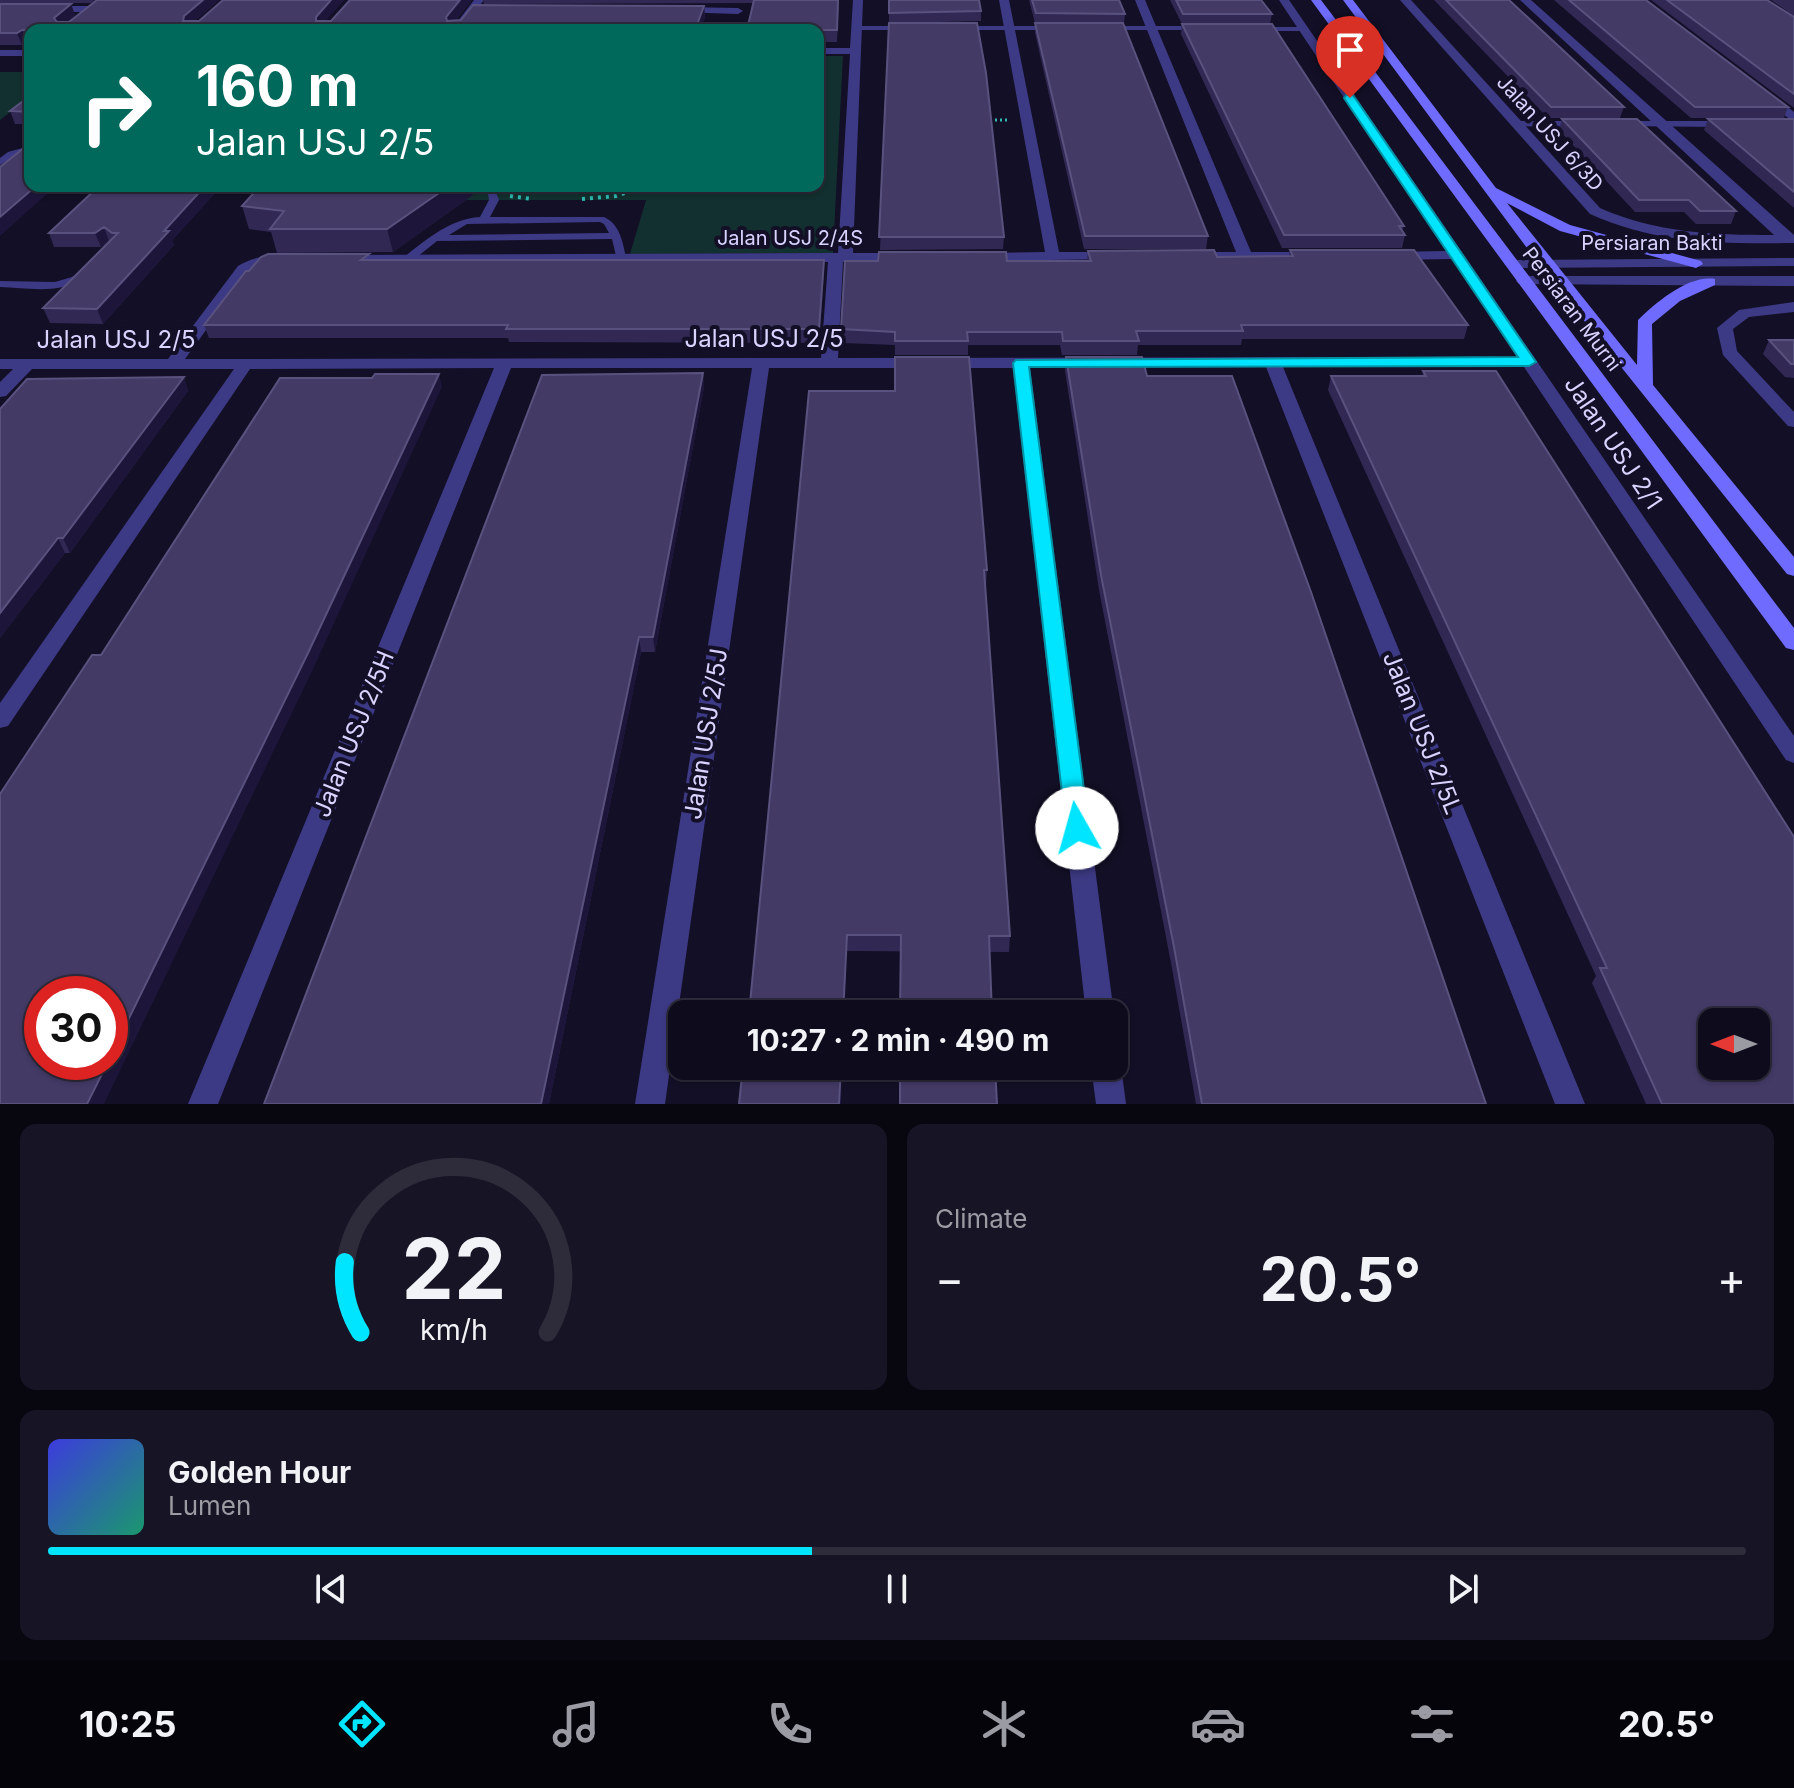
<!DOCTYPE html>
<html lang="en">
<head>
<meta charset="utf-8">
<style>
  :root { --surface:#0e0b1c; --page:#171425; --text:#f1f3f6; --muted:#9b9ba3; --line:#2e2b3b; --accent:#00e5ff }
  body { margin:0; font-family:Inter,sans-serif; background:var(--page); color:var(--text); height:100vh; display:flex; flex-direction:column; font-size:30px; white-space:nowrap }
  * { box-sizing:border-box; margin:0 }
  p { font-size:26px; color:var(--muted) }
  .icon { flex:none; width:44px; height:44px; fill:none; stroke:currentColor; stroke-width:2; stroke-linecap:round; stroke-linejoin:round }
  .map { position:relative; height:1104px; overflow:hidden }
  .panel { display:flex; flex-direction:column; gap:20px; padding:20px; background:#08060f; flex:1 }
  .panel>* { flex:none }
  .banner { position:absolute; left:24px; top:24px; width:800px; height:168px; border-radius:16px; box-shadow:0 2px 6px #0004,0 0 0 2px var(--line); background:#00695c; color:#fff; overflow:hidden }
  .needle { width:52px; rotate:270deg }
  .tools { position:absolute; left:1698px; top:1008px; display:grid; gap:16px }
  .tools a { display:grid; place-items:center; width:72px; height:72px; border-radius:16px; background:var(--surface); box-shadow:0 2px 6px #0004,0 0 0 2px var(--line); font-size:40px }
  .speed { position:absolute; left:24px; top:976px; display:flex; gap:16px; font-size:40px; font-weight:700; text-align:center }
  .speed>* { display:grid; place-content:center; width:104px; height:104px; border-radius:50%; background:var(--surface); box-shadow:0 2px 6px #0004,0 0 0 2px var(--line); line-height:1 }
  .speed .limit { border:12px solid #d22; background:#fff; color:#111 }
  .pin { position:absolute; display:grid; place-items:center; width:68px; height:68px; color:#fff; margin:-82px -34px; border-radius:50% 50% 50% 0; rotate:-45deg; box-shadow:0 0 8px #0007 }
  .pin .icon { rotate:45deg }
  .me { position:absolute; width:88px; margin:-44px; rotate:353deg; stroke-linejoin:round; filter:drop-shadow(0 0 6px #0008) }
  .turn { display:flex; align-items:center; gap:28px; height:168px; padding:0 40px; font-size:36px }
  .turn .icon { width:104px; height:104px; stroke-width:2.5 }
  .turn b { display:block; font-size:56px; line-height:68px }
  .big { font-size:60px; font-weight:700; line-height:1.1 }
  .panel .card { flex:1; display:flex; flex-direction:column; justify-content:center; gap:12px; min-width:0; padding:0 28px; border-radius:16px; background:var(--page) }
  .panel .dial { align-items:center; gap:0 }
  .dial svg { height:208px; overflow:visible; fill:none; stroke:var(--line); stroke-width:7; stroke-linecap:round; text-anchor:middle }
  .dial text { fill:var(--text); stroke:none }
  .song { display:flex; align-items:center; gap:24px }
  .cover { width:96px; height:96px; border-radius:12px; background:linear-gradient(135deg,hsl(240 70% 55%),hsl(160 70% 35%)) }
  .played { height:8px; border-radius:4px; background:linear-gradient(90deg,var(--accent) 45%,var(--line) 45%) }
  .keys { display:flex; justify-content:space-around; direction:ltr }
  .heat { display:flex; justify-content:space-between; align-items:center; font-size:44px; direction:ltr }
  .panel .tiles { flex:1; display:grid; gap:20px; grid-template-columns:1fr 1fr }
  .card:last-child { grid-column:span 2 }
  .trip { position:absolute; left:668px; top:1000px; width:460px; height:80px; border-radius:16px; background:var(--surface); box-shadow:0 2px 6px #0004,0 0 0 2px var(--line); font-weight:700; line-height:80px; text-align:center }
  .tabs { display:flex; height:128px; justify-content:space-around; align-items:center; background:#06040b; color:var(--muted) }
  .tabs .icon { width:56px; height:56px }
  .tabs .active { color:var(--accent) }
  .tabs b { font-size:36px; color:var(--text) }
  .map>svg:first-child { display:block }
  .green { fill:#12302f }
  .lines { fill:none; stroke-linecap:round; stroke-linejoin:round }
  .path-far1 { stroke:#2fb8b0; stroke-width:3; stroke-dasharray:2 3; stroke-linecap:butt }
  .path { stroke:#2fb8b0; stroke-width:4; stroke-dasharray:3 5; stroke-linecap:butt }
  .service { fill:#3d3a85; fill-rule:evenodd }
  .minor { fill:#3d3a85; fill-rule:evenodd }
  .tertiary { fill:#3d3a85; fill-rule:evenodd }
  .secondary { fill:#6f6bff; fill-rule:evenodd }
  .wall { fill:#312854 }
  .shaded-wall { fill:#1d163a }
  .building { fill:#433a66; stroke:#5a527e; stroke-width:2; fill-rule:evenodd }
  .route { fill:#00e5ff; stroke:#0095a6; stroke-width:2 }
  .labels { text-anchor:middle; stroke-width:8; stroke-linejoin:round; paint-order:stroke }
  .far-street-label { font-size:20px; fill:#d9d4ff; stroke:#130f26 }
  .street-label { font-size:24px; fill:#d9d4ff; stroke:#130f26 }
</style>
</head>
<body>
<div class="map">
<svg width="1794" height="1104" viewBox="0 0 1794 1104">
  <rect width="100%" height="100%" fill="#130f26"/>
  <path class="green" d="M818,56H843L833,253L630,254L646,200H466L473,194L420,186H818Z
    M0,72H30V97L0,120Z"/>
  <g class="lines">
    <path class="path-far1" d="M985,120H1007"/>
    <path class="path" d="M510,196L532,199
      M582,199L616,196L646,186"/>
    <path class="service" d="M854,26H907L911,28L907,30H854Z
      M959,26H1051L1055,28L1051,30H956V26Z
      M1107,26H1199L1203,28L1199,30H1104L1103,28Z
      M1256,27H1303L1307,29L1303,31H1259L1255,29Z
      M1515,121H1579L1583,124L1579,127L1512,126L1511,124Z
      M1624,121H1723L1727,124L1723,127L1621,126L1620,124Z
      M30,146V152L14,156L0,165V158L8,152Z
      M444,186H469L495,190L499,200L490,217H604C620,224 623,243 626,258L621,261L617,260L612,239L437,241L412,261H404V257C427,239 450,219 480,217L489,200L488,194L449,189ZM600,222L604,224L609,233L449,235L467,224Z
      M84,270L89,273C66,296 30,288 0,287V281L55,282L72,277Z"/>
    <path class="minor" d="M474,0H484L461,30H451Z
      M853,0H863L853,253H904L911,257L904,261L843,262L838,358L1517,357L1452,259L1392,260L1385,256L1392,252L1446,251L1279,0H1289L1794,736V763L1786,760L1524,367H1283L1585,1104H1555L1266,367L1030,368L1114,1014H1086L1013,368H769L665,1104H635L752,368H511L218,1104H188L494,368L250,369L8,726L0,728V703L234,369H32L6,396L0,397V382L13,369H0V359H168L238,266C251,258 275,251 287,260L285,263L257,267L248,272L185,359L821,358L828,262L344,263L337,259L344,255L838,253L850,54H818V48H850Z
      M999,0H1009L1059,252H1112L1117,253V259L980,261L973,257L980,253L1045,252Z
      M1135,0H1145L1251,252H1316L1321,253V259H1187V253L1192,252H1236Z
      M1400,0H1411L1600,208C1656,233 1713,235 1774,235L1520,0H1531L1794,235V243C1723,244 1656,244 1590,214Z
      M0,6H95L100,9L95,12H0Z
      M679,7L738,8L743,11L738,14L675,12L674,10Z
      M0,50H30V56H0Z
      M1761,93H1769L1794,112V122L1761,99Z
      M1794,302V312L1749,317L1733,329L1737,351L1794,412V427L1788,426L1723,355L1717,328L1739,310Z
      M1114,1056L1121,1066L1126,1104H1096L1091,1066H1114Z"/>
    <path class="tertiary" d="M1794,258V266L1511,268L1504,264L1511,260Z
      M1524,276H1794V286L1519,284L1516,281Z"/>
    <path class="secondary" d="M1311,0H1321L1794,628V650L1786,648Z
      M1343,0H1353L1496,188L1570,225L1701,261L1703,264L1696,268L1560,231L1507,203L1637,365L1638,320C1657,302 1688,275 1715,279V285L1680,301L1652,324L1653,385L1794,557V576L1787,574L1541,267Z"/>
  </g>
  <path class="wall" d="M0,0H95L91,3H0Z
    M97,0H219L195,21H199L223,0H344L325,21H331L350,0H472L455,21L704,6L705,17L700,30H30V41H27L22,45H0V4H71L75,15L68,22H69Z
    M483,0H839L837,42H818V30L754,3L484,4Z
    M889,0L981,11V21L896,23L1004,237L1003,249L880,250L889,23Z
    M1029,0H1119L1125,14L1124,24L1208,236L1206,249H1084L1035,33V23Z
    M1170,0H1261L1272,14L1270,24L1404,226L1402,231L1405,235L1402,248H1282L1181,34L1182,24Z
    M1434,0H1509L1624,107L1620,118H1548Z
    M1554,0H1646L1788,107L1784,118H1691Z
    M1651,0H1767L1794,17V108Z
    M1771,0H1794V16Z
    M30,96V124H15L10,111Z
    M1562,119L1736,211L1731,224H1696L1684,212H1635L1559,130Z
    M1708,119H1794V208L1704,130Z
    M99,186L172,241L174,245L103,324L50,323L43,308L109,242L101,247H54L49,233Z
    M260,186H471L473,195L393,252L277,253L271,232L249,229L242,206Z
    M1290,250L1468,325L1464,339H1242L1241,345H1138L1137,355H1062L1060,345H968V355H895V345L842,343L841,329L1007,261H1087L1088,251L1217,257L1289,256Z
    M371,260H824V273L819,343L509,342L508,338H209L204,325L249,271Z
    M1769,340H1794V378L1785,377L1763,354Z
    M1066,357L1147,376L1486,1104H1196L1171,963L1099,590L1065,371Z
    M1423,371L1794,1104H1646L1592,983L1596,976L1328,390L1331,376H1422Z
    M703,373L704,387L655,652H641L549,1104H264Z
    M184,377L188,391L70,553H65L0,638V409Z
    M895,391L987,570L986,585H985L1010,936L1009,952L847,951L749,1014Z"/>
  <path class="shaded-wall" d="M203,0H219L187,28L183,21L184,16Z
    M331,0H344L319,28L316,17Z
    M460,0H472L449,28L446,17Z
    M71,4L75,15L58,30L54,18Z
    M704,6L705,17L700,30H695Z
    M22,30L27,41L22,45L17,33Z
    M36,186H56L0,236V217Z
    M205,186H222L172,241L174,245L103,324L97,309L164,231Z
    M449,186H471L473,195L393,252L387,229Z
    M104,227L109,241L101,247L95,233Z
    M824,260V273L819,343V329Z
    M703,373L704,387L655,652L653,637Z
    M439,374L442,387L313,669L104,1104H87L108,1062H110V1057Z
    M184,377L188,391L70,553L63,538Z
    M58,538L65,553L0,638V613Z
    M639,637L641,652L549,1104H541Z
    M847,935L845,1014H843Z
    M841,1066H842L841,1104H839Z"/>
  <path class="building" d="M97,0H203L184,16L183,21H199L223,0H331L316,17V21H331L350,0H460L446,17L447,21L461,20L473,5L704,6L695,30H22L17,33H0V4H71L54,18L57,22H69Z
    M754,0H838L837,30H747Z
    M889,0H979L981,11L889,13Z
    M1032,0H1119L1125,14L1036,13Z
    M1176,0H1261L1272,14H1183Z
    M1446,0H1509L1624,107H1551Z
    M1569,0H1646L1788,107H1695Z
    M1667,0H1767L1794,17V94Z
    M889,23H977L986,73L1004,237H879Z
    M1035,23H1123L1208,236H1085Z
    M1182,24H1272L1404,226H1399L1405,235H1284Z
    M30,96V112L10,111Z
    M1562,119H1637L1736,211H1700L1689,200H1639Z
    M1708,119H1794V192Z
    M30,143V186H36L0,217V167Z
    M99,186H205L164,231H169L97,309L43,308L118,233H112L104,227L95,233H49Z
    M260,186H449L387,229H270L284,211L242,206Z
    M1214,250L1217,257L1293,256L1290,250H1414L1468,325H1241L1243,331H1136L1139,341H1063L1062,332H967L968,341H895V332L841,329L845,261H878L879,252H1006L1007,261H1091L1088,251Z
    M268,254H369L361,260H824L819,329H506L508,325H204L246,271H249L261,257Z
    M1769,340H1794V364H1791Z
    M895,357H969L987,570H984L987,611L1010,936H989L992,1014H900L901,935H847L843,1014H749L809,391H895Z
    M1066,357H1142L1147,376H1232L1311,592L1486,1104H1202L1174,947L1101,575Z
    M1423,371H1496L1794,837V1104H1662L1600,968H1607L1331,376H1426ZM1712,1022H1756V1066H1712Z
    M703,373L653,637H639L541,1104H264L542,375Z
    M375,374H439L308,653L110,1057V994H42V1062H108L87,1104H0V794L92,655H101L280,378H372Z
    M184,377L63,538H58L0,613V409L27,379Z
    M743,1066H841L839,1104H739Z
    M900,1066H995L997,1104H900Z"/>
  <path class="route" d="M1346,95H1353L1536,362L1529,366L1029,367L1089,828L1085,834L1077,837L1069,834L1066,828L1013,363L1016,360L1518,357L1344,98Z"/>
  <g class="labels">
    <g class="far-street-label">
      <text transform="translate(1550 133) rotate(48)" y="7">Jalan USJ 6/3D</text>
      <text x="790" y="245">Jalan USJ 2/4S</text>
      <text x="1652" y="250">Persiaran Bakti</text>
      <text transform="translate(1572 309) rotate(53)" y="7">Persiaran Murni</text>
    </g>
    <g class="street-label">
      <text x="764" y="347">Jalan USJ 2/5</text>
      <text x="116" y="348">Jalan USJ 2/5</text>
      <text transform="translate(1613 443) rotate(56)" y="8">Jalan USJ 2/1</text>
      <text transform="translate(1422 733) rotate(68)" y="8">Jalan USJ 2/5L</text>
      <text transform="translate(354 734) rotate(-68)" y="8">Jalan USJ 2/5H</text>
      <text transform="translate(706 734) rotate(-81)" y="8">Jalan USJ 2/5J</text>
    </g>
  </g>
</svg>
<div class="tools">
<a><svg class="needle" viewBox="-14 -14 28 28"><path d="M0-13l5 13h-10z" fill="#e53935"/><path d="M0 13l5-13h-10z" fill="#9b9ba3"/></svg></a>
</div>
<div class="speed"><div class="limit">30</div></div>
<div class="pin" style="left:1350px;top:98px;background:#d93025"><svg class="icon" aria-label="arrive" viewBox="0 0 24 24"><path d="M6 21V4h12l-3 4 3 4H6"/></svg></div>
<svg class="me" style="left:1077px;top:828px" viewBox="-20 -20 40 40"><circle r="19" fill="#fff"/><path d="M0-13L10 11 0 6-10 11z" fill="#00e5ff"/></svg>
<div class="trip">10:27 · 2 min · 490 m</div>
<div class="banner">
<div class="turn"><svg class="icon" aria-label="right" viewBox="0 0 24 24"><path d="M7 20v-9h11M14 6l5 5-5 5"/></svg><div><b>160 m</b>Jalan USJ 2/5</div></div>
</div>
</div>
<section class="panel">
<div class="tiles">
<div class="card dial"><svg viewBox="0 0 100 80">
<path d="M14 69A42 42 0 1 1 86 69"/>
<path d="M14 69A42 42 0 0 1 8 42" stroke="#00e5ff"/>
<text x="50" y="56" font-size="32" font-weight="700">22</text>
<text x="50" y="72" font-size="11">km/h</text>
</svg></div>
<div class="card"><p>Climate</p>
<div class="heat"><a>−</a><b class="big">20.5°</b><a>+</a></div>
</div>
<div class="card">
<div class="song"><i class="cover"></i><div><b>Golden Hour</b><p>Lumen</p></div></div>
<div class="played"></div>
<div class="keys"><svg class="icon" aria-label="previous" viewBox="0 0 24 24"><path d="M18 5L8 12l10 7zM5 5v14"/></svg><svg class="icon" aria-label="pause" viewBox="0 0 24 24"><path d="M8 5v14M16 5v14"/></svg><svg class="icon" aria-label="next" viewBox="0 0 24 24"><path d="M6 5l10 7-10 7zM19 5v14"/></svg></div>
</div>
</div>
</section>
<nav class="tabs">
<b>10:25</b>
<svg class="icon active" aria-label="directions" viewBox="0 0 24 24"><path d="M12 3l9 9-9 9-9-9zM9 14v-3h6M13 9l2 2-2 2"/></svg>
<svg class="icon" aria-label="music" viewBox="0 0 24 24"><path d="M9 18V5l10-2v13"/><circle cx="6" cy="18" r="3"/><circle cx="16" cy="16" r="3"/></svg>
<svg class="icon" aria-label="phone" viewBox="0 0 24 24"><path d="M5 4h4l2 5-3 2q2 4 5 5l2-3 5 2v4C11 20 4 13 5 4z"/></svg>
<svg class="icon" aria-label="climate" viewBox="0 0 24 24"><path d="M12 3v18M4 7l16 10M4 17L20 7"/></svg>
<svg class="icon" aria-label="car" viewBox="0 0 24 24"><path d="M5 17H2v-5l4-1 3-4h7l3 4 3 1v5h-3M9 17h6M6 11h13"/><circle cx="7" cy="17" r="2"/><circle cx="17" cy="17" r="2"/></svg>
<svg class="icon" aria-label="filters" viewBox="0 0 24 24"><path d="M4 7h16M4 17h16"/><circle cx="9" cy="7" r="2"/><circle cx="15" cy="17" r="2"/></svg>
<b>20.5°</b>
</nav>
</body>
</html>
